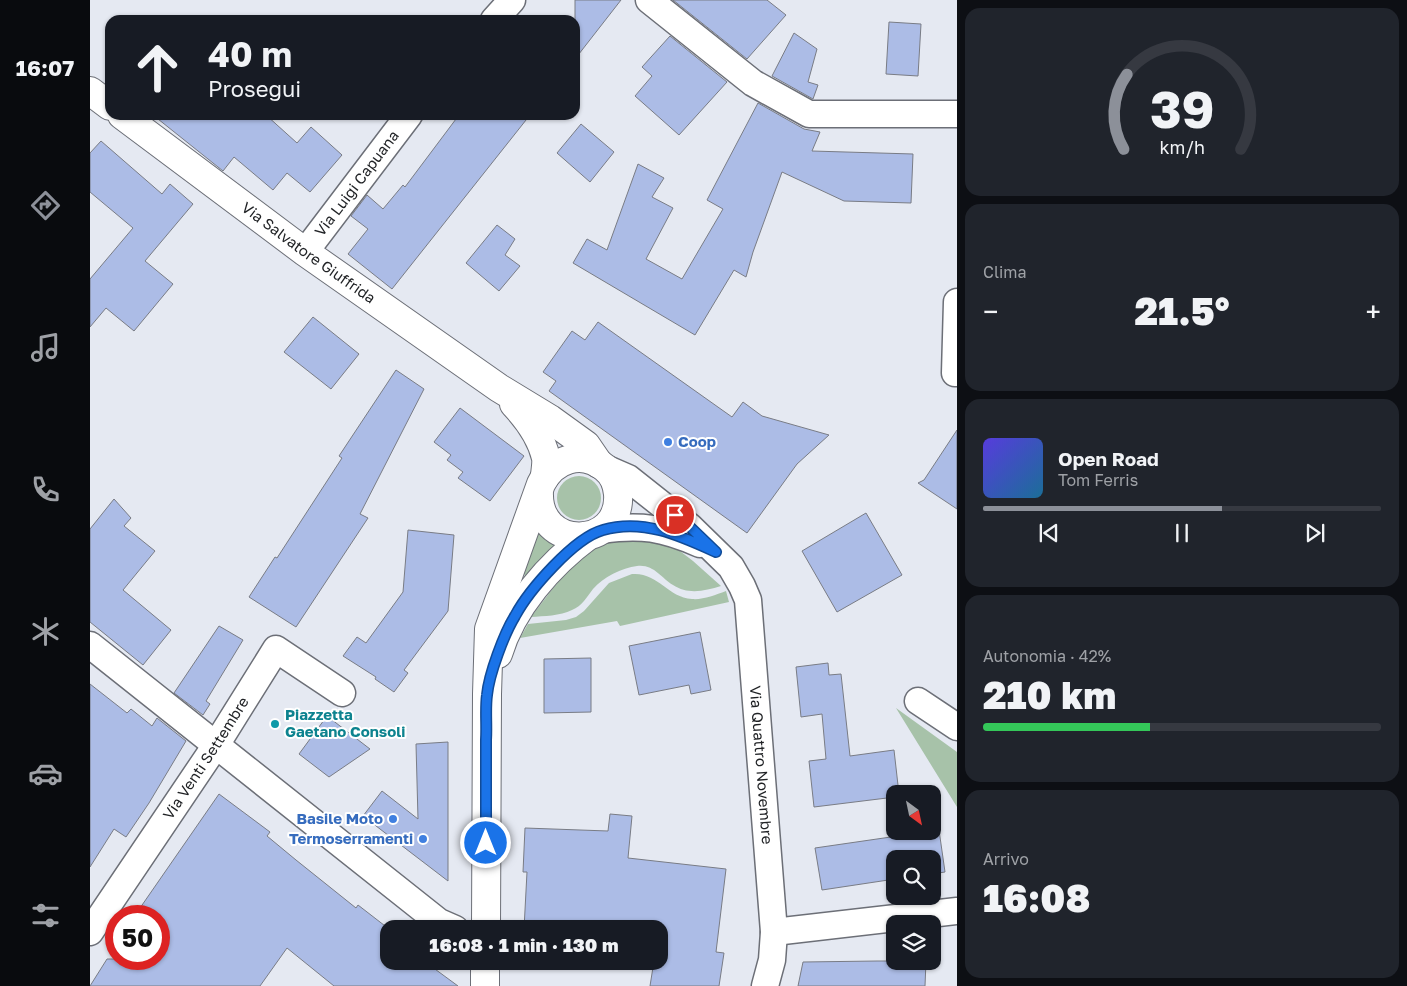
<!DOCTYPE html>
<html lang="it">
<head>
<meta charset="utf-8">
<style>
  :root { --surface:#171b24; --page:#20242c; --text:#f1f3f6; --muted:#9ea1a6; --line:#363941; --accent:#8c9099 }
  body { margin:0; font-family:"Golos Text",sans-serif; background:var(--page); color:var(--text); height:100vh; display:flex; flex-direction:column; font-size:19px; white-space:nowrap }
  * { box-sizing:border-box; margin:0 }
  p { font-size:16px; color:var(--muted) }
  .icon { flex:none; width:28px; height:28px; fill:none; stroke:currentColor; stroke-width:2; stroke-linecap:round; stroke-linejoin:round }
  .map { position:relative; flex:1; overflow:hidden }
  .side { display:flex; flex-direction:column; gap:8px; padding:8px; background:#0d0f14; width:450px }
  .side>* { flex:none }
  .top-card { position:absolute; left:15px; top:15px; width:475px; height:105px; border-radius:15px; box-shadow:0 1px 4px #0004; background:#171b24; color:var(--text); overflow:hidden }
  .needle { width:32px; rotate:147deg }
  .controls { position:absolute; left:796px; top:785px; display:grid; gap:10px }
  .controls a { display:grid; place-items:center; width:55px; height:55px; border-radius:10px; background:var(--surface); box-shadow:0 1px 4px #0004; font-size:25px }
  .speed { position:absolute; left:15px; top:905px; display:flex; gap:10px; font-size:25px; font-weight:700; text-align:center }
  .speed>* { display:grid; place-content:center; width:65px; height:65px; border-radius:50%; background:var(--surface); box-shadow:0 1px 4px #0004; line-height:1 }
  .speed .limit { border:8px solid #d22; background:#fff; color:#111 }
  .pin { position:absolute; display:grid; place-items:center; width:42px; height:42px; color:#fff; margin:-21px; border:2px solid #fff; border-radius:50%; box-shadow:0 1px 5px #0007 }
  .me { position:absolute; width:55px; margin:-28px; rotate:0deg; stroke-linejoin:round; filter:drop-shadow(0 0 4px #0008) }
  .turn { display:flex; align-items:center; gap:18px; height:105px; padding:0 20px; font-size:22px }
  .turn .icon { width:65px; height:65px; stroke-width:2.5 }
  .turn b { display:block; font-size:35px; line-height:42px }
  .big { font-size:38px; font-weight:800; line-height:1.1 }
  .side .card { flex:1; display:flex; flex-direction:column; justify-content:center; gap:8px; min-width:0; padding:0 18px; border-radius:15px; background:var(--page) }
  .side .dial { align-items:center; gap:0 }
  .dial svg { height:130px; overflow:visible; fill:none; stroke:var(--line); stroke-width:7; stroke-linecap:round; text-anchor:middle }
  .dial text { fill:var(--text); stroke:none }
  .song { display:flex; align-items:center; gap:15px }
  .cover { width:60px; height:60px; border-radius:8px; background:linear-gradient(135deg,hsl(250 70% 55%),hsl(200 70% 35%)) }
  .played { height:5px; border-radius:2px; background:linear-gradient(90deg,var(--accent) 60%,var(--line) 60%) }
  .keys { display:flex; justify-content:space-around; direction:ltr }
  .heat { display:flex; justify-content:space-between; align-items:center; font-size:28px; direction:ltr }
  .charge { height:8px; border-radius:4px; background:linear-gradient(90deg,#34c759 42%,var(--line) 0) }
  .trip { position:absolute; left:290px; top:920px; width:288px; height:50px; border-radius:15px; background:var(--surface); box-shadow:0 1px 4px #0004; font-weight:800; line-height:50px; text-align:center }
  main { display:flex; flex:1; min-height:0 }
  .menu { display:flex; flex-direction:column; width:90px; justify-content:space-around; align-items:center; background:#090b0e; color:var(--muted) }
  .menu .icon { width:35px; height:35px }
  .menu .current { color:var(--accent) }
  .menu b { font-size:22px; color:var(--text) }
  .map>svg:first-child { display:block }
  .green { fill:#a7c2a9 }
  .building { fill:#acbce6; stroke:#797c85 }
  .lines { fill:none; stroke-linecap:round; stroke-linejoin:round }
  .street-casing { stroke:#6c6f77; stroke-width:29 }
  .secondary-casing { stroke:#6c6f77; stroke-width:30 }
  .street { stroke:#fff; stroke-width:26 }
  .secondary { stroke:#fff; stroke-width:28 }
  .route-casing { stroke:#114b97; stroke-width:12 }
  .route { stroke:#1a73e8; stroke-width:9 }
  .shop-dot { fill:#3f7fe0; stroke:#fff; stroke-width:2 }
  .culture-dot { fill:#0f9aa8; stroke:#fff; stroke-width:2 }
  .labels { text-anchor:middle; stroke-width:4; stroke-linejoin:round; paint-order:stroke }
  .street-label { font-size:15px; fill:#1f2124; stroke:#fff }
  .shop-label { font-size:15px; font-weight:bold; fill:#366cbe; stroke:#fff; text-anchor:end }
  .culture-label { font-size:15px; font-weight:bold; fill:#0d838f; stroke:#fff; text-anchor:start }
</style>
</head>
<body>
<main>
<nav class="menu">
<b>16:07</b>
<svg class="icon current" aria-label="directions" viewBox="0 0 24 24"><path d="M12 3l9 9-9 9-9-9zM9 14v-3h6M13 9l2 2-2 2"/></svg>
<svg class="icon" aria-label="music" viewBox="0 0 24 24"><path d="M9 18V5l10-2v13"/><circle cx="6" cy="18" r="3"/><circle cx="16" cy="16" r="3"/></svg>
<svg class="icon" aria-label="phone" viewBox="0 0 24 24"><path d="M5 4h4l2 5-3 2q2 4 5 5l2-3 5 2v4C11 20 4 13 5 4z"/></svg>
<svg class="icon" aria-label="climate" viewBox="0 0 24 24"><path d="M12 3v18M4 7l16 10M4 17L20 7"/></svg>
<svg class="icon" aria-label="car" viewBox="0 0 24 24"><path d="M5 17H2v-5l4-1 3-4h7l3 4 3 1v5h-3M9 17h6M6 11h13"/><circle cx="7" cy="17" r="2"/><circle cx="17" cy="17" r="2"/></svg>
<svg class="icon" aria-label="filters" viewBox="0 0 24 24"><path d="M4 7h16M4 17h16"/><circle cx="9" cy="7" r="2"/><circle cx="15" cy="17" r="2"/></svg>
</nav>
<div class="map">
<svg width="867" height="986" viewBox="0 0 867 986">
  <rect width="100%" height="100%" fill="#e5e9f2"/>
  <path class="green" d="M467 498a22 22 0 1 1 44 0a22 22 0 1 1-44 0Z
    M448,525L470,543L436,579C428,564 443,540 448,525Z
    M544,536L586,548L603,561L631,586C615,591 598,595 583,585C571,578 564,564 547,566C532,568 513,577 503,589C497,597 492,606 482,610C470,616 454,616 441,617C460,593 484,556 514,544C523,540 533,538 544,536Z
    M542,574C568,572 577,597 602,599C613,600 625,595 636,591L639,602L530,626L527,621L430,638L438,624L476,620L486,617L494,611L519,583Z
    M806,708L867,752V807Z"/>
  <path class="building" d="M485,0H531L485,59Z
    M583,0H677L696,15L657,59Z
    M799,22L831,24L828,76L796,74Z
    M704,33L727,49L718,82L728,85L723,99L682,76Z
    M580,36L637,82L589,135L545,96L562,76L552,67Z
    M668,103L714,129L730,132L722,151L823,154L821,203L754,201L692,172L663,252L656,277L644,270L605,335L483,263L497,239L517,250L548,164L574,178L562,197L583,208L556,259L592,279L633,209L617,200Z
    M63,115H176L207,143L221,127L252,155L220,192L197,173L183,190L144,157L133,171Z
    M369,115H440L302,289L258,254L278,229L261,216L277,195L293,209L313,185L315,187Z
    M491,124L524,152L500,182L467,153Z
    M11,141L72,194L80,184L103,204L55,261L83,284L44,331L16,308L0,327V279L43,228L0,192V153Z
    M407,225L425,239L415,255L430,266L409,291L376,263Z
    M223,317L269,354L241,389L194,352Z
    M508,322L642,417L653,402L672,416L739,435L707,464L657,533L459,391L466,381L453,372L482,331L495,340Z
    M306,370L334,389L270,514L278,518L206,627L159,597L185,557L187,558L252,458L249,456Z
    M370,408L434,456L400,501L368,478L373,472L357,460L361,455L344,442Z
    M867,430V509L828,483L834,480Z
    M24,499L41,518L34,526L65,551L33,590L81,630L53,665L0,622V529Z
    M776,513L812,575L747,612L712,551Z
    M318,530L364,535L358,611L314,670L318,673L304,692L285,679L286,677L253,656L267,637L276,643L313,592Z
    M129,626L153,640L116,701L120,704L113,715L84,693Z
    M610,632L621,690L601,694L599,685L549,695L539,646Z
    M501,658V712L454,713V659Z
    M738,663L739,675L751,674L760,756L804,750L809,794H805V797L724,807L719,761L736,759L732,714L711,717L706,667Z
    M0,684L37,713L41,709L62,726L67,718L96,741L59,803L36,837L24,829L0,867Z
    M237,716L280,749L239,777L209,754Z
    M358,742V881L273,816L292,791L328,819L326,744Z
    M129,794L180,832L177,836L206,860L266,908L268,905L299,929V961H334L368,986H244L197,948L170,986H0L17,959H69V916H61L50,908Z
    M520,814L542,816L538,858L636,869L626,952L634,953L629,986H560L564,961H569V929H434L437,872H433L435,828L518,831Z
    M849,830L855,872L842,874V859H805V879L732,890L725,848Z
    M787,961H836L835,986H708L713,962Z"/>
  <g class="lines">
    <defs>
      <g id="street">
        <path d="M559,0L663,83L719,114H867"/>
        <path d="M404,20L422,0"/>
        <path id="s1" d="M215,252L319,115"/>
        <path d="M867,302L865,373H867"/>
        <path id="s2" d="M515,468L538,478L600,527L641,567L652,586L658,600L684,932L682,960L675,986"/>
        <path d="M512,530C551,524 573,528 610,544"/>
        <path d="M0,645L349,922L365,929"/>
        <path d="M828,701L867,727"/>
        <path id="s3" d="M0,932L126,745L186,649L252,693"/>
        <path d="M684,932L867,911"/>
      </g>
      <g id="secondary">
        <path d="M0,91L20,106"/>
        <path id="s4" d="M32,115L215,252L409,388L460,419L496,445L509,464"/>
        <path d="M424,404C438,419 451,436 456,458C457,464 455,471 455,477"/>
        <path d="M408,654C422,607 460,564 498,536"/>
        <path d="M396,929L397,694L399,629L451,484C463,459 492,449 515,468C523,474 527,484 528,494C532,550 446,552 449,491"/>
        <path d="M395,986V961"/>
      </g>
    </defs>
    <use href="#street" class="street-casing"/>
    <use href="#secondary" class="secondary-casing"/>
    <use href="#street" class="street"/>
    <use href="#secondary" class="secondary"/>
  </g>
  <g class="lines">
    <defs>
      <path id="route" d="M396,843C396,809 396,774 396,740C397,725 395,709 397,695C399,674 414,634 425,616C439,590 484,538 513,530C553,518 591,536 626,552L600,527L585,515"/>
    </defs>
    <use href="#route" class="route-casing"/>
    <use href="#route" class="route"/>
  </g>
  <g class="shop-dot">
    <circle cx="578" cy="442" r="5"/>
    <circle cx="303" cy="819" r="5"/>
    <circle cx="333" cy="839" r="5"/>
  </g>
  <circle class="culture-dot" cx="185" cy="724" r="5"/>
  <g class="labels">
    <g class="street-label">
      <text dy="5" stroke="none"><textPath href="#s1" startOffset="86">Via Luigi Capuana</textPath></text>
      <text dy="5" stroke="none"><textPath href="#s4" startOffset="232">Via Salvatore Giuffrida</textPath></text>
      <text dy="5" stroke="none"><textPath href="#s3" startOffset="209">Via Venti Settembre</textPath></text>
      <text dy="5" stroke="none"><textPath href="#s2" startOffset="364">Via Quattro Novembre</textPath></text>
    </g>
    <g class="shop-label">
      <text x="588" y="447" text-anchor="start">Coop</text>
      <text x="293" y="824">Basile Moto</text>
      <text x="323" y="844">Termoserramenti</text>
    </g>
    <g class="culture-label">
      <text x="195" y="720">Piazzetta<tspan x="195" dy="17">Gaetano Consoli</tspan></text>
    </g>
  </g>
</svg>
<div class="controls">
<a><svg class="needle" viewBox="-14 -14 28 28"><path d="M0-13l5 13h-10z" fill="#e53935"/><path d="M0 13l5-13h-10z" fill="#9ea1a6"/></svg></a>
<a><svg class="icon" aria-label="search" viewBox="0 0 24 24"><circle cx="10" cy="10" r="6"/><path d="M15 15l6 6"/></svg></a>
<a><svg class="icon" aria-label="layers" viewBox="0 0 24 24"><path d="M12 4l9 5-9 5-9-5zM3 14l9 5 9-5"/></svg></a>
</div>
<div class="speed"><div class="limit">50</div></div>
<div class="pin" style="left:585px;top:515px;background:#d93025"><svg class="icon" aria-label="arrive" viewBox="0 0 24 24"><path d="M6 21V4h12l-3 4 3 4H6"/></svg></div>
<svg class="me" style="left:396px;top:843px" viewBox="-20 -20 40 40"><circle r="17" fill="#1a73e8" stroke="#fff" stroke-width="3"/><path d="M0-11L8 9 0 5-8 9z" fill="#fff"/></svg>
<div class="trip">16:08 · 1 min · 130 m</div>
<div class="top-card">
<div class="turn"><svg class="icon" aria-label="ahead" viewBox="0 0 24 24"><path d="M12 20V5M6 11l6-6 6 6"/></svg><div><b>40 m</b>Prosegui</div></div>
</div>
</div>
<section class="side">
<div class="card dial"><svg viewBox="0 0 100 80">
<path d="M14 69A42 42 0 1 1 86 69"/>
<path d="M14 69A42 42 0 0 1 16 23" stroke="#8c9099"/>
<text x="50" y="56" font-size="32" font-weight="700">39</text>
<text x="50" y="72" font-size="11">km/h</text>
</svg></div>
<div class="card"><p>Clima</p>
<div class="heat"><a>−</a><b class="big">21.5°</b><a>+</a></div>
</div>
<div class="card">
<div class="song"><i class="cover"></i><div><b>Open Road</b><p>Tom Ferris</p></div></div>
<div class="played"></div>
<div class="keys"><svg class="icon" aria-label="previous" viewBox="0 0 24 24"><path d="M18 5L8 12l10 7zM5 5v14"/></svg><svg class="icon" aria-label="pause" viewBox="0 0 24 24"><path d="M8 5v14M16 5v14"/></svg><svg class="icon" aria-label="next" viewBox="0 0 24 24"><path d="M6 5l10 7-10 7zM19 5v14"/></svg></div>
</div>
<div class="card"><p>Autonomia · 42%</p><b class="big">210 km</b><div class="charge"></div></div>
<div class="card"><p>Arrivo</p><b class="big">16:08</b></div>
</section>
</main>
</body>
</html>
